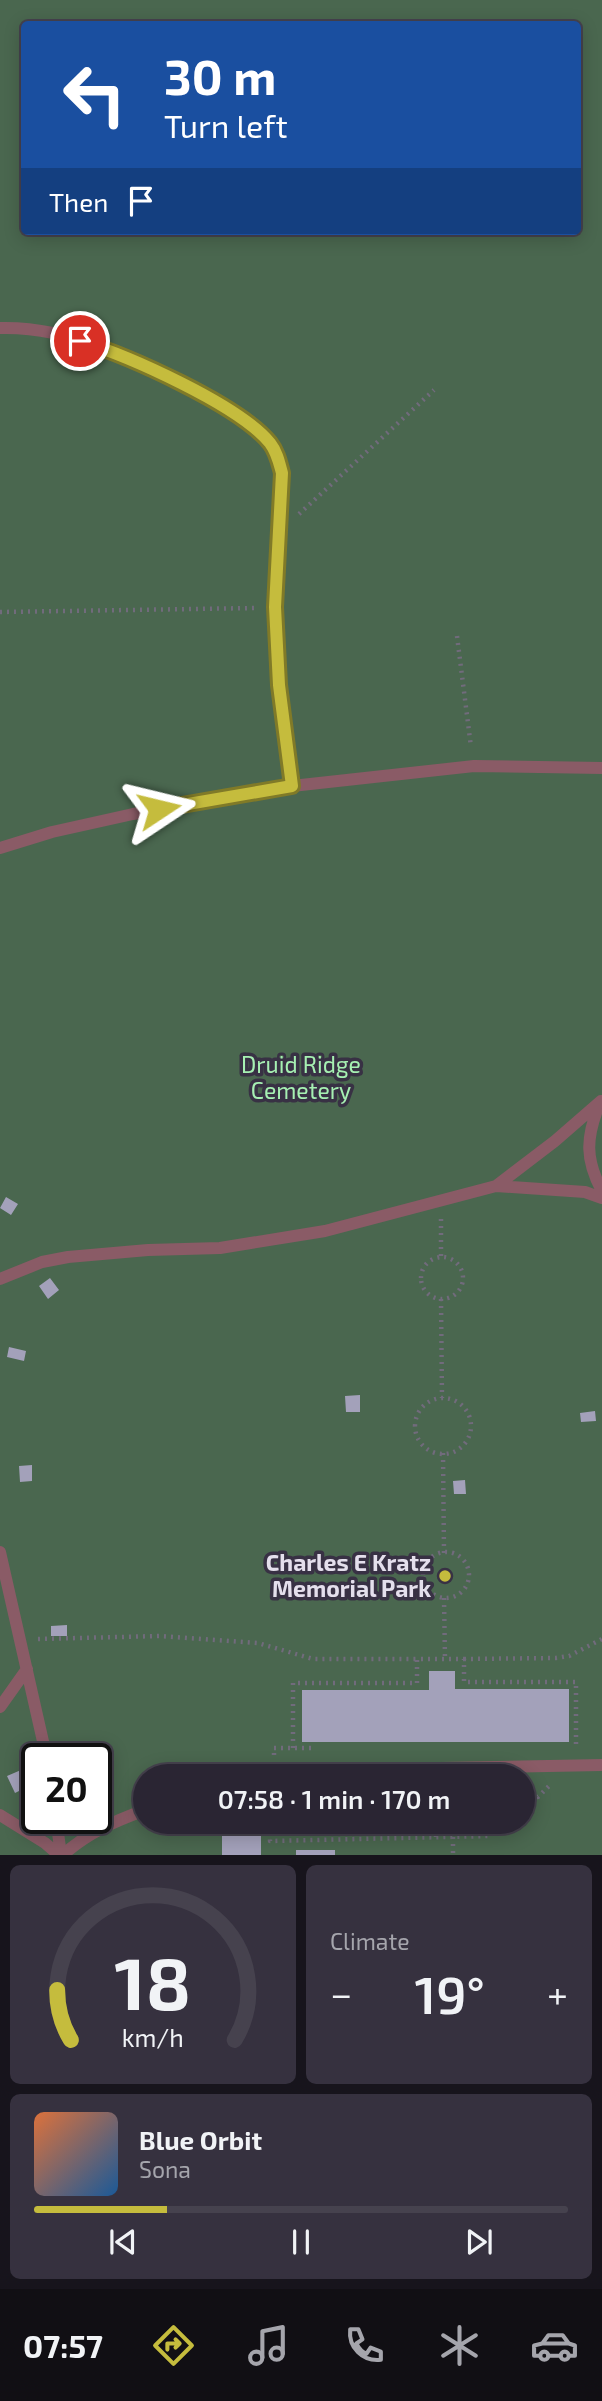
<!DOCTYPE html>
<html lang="en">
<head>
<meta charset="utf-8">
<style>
  :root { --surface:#2a2533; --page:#36313f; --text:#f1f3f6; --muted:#a5a5ac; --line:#46424e; --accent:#c5bc3d }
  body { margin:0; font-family:"Exo 2",sans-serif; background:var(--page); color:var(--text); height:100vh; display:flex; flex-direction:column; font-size:26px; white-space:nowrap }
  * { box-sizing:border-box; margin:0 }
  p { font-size:23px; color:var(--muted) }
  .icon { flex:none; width:38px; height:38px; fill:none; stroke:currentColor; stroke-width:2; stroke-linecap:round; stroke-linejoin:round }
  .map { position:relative; height:1855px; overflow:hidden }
  .details { display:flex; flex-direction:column; gap:10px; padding:10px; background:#17141c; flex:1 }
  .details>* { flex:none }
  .hud { position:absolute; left:21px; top:21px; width:560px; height:214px; border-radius:7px; box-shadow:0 4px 18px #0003,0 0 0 2px var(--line); background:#1a4fa0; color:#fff; overflow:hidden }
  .speed { position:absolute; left:21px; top:1743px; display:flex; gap:14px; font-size:35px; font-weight:700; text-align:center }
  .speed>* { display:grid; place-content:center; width:91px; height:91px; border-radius:50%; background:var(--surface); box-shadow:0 4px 18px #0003,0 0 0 2px var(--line); line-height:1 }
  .speed .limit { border:4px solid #111; border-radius:10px; background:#fff; color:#111 }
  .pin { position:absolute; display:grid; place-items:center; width:60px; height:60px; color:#fff; margin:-30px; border:4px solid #fff; border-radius:50%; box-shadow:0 2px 7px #0007 }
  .me { position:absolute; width:77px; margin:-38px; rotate:80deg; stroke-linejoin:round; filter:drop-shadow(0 0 5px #0008) }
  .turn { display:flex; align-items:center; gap:24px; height:147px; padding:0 28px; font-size:32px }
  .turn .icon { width:91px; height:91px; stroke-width:2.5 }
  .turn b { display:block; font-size:49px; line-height:60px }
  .then { display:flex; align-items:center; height:66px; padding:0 28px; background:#0003; gap:14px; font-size:26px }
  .big { font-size:52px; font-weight:600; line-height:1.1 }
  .details .card { flex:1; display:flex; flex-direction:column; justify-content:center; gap:10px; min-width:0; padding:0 24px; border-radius:10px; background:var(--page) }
  .details .dial { align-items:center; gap:0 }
  .dial svg { height:182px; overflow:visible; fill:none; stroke:var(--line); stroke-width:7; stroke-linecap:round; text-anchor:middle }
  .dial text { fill:var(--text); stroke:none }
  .song { display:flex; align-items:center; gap:21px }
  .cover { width:84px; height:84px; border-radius:10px; background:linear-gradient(135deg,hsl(20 70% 55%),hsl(210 70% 35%)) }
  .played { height:7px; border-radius:4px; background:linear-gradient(90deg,var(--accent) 25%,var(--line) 25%) }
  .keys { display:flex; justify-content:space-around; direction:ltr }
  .heat { display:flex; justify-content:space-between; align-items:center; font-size:38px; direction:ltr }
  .details .tiles { flex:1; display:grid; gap:10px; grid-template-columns:1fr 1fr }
  .card:last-child { grid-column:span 2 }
  .trip { position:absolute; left:133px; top:1764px; width:402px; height:70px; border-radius:35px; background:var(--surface); box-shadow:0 4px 18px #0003,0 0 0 2px var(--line); font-weight:600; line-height:70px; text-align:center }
  .tab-bar { display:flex; height:112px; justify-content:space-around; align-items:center; background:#110f14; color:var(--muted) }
  .tab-bar .icon { width:49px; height:49px }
  .tab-bar .current { color:var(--accent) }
  .tab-bar b { font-size:32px; color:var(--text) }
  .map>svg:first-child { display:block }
  .green { fill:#4a674f; fill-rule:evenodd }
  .building { fill:#a3a1ba }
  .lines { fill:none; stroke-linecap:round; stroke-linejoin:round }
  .path { stroke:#716b7c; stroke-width:4.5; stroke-dasharray:2 5; stroke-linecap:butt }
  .service { stroke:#8a5b66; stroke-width:12 }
  .route-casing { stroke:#807a28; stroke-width:18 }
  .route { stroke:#c5bc3d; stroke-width:12 }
  .poi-dot { fill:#c5bc3d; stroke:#383144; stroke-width:2.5 }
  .labels { text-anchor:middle; stroke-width:7; stroke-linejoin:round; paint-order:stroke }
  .park-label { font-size:23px; fill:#a6f0b2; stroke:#383144 }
  .poi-label { font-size:23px; font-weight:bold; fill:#e4dfec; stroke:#383144; text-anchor:end }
</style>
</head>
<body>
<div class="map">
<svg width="602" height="1855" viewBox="0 0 602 1855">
  <rect width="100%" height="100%" fill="#383144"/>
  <path class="green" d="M0,0H602V1855H0ZM24,24H578V231H24ZM37,1759H96V1818H37ZM145,1776H523V1822H145Z"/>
  <path class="building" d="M6,1197L18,1204L11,1215L0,1208Z
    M50,1278L59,1290L48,1299L39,1286Z
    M9,1347L26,1351L24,1361L7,1357Z
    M360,1395V1412H346L345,1396Z
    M595,1411L596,1421L581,1422L580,1413Z
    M32,1465V1481L20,1482L19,1466Z
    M465,1480L466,1494H454L453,1481Z
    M67,1625V1636H51V1626Z
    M429,1671H455V1689H569V1742H302V1690H429Z
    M21,1770L29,1786L15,1793L7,1776Z
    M222,1834H261V1855H222Z
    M296,1850H335V1855H296Z"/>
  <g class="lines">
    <path class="path" d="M299,514L434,390
      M0,612L257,608
      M457,636L471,747
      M441,1219V1257
      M421 1278a21 21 0 1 1 42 0a21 21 0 1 1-42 0Z
      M441,1299L442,1398
      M415 1426a28 28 0 1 1 56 0a28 28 0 1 1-56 0Z
      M443,1453L444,1553
      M423 1575a23 23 0 1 1 46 0a23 23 0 1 1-46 0Z
      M444,1598L445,1659
      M38,1639L160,1636L258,1643L313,1659H417
      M464,1659L556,1658L569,1656L602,1639
      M293,1748V1683H417V1659H464V1682H576V1747
      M274,1755V1748H314
      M523,1797H538L549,1786
      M214,1822L219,1829H270V1841L490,1836
      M436,1822V1837
      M463,1822V1836
      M453,1837V1855"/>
    <path class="service" d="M0,328C72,326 139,361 201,395C225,408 253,421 271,443C278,452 279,462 282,473L275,607L279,685L292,786
      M0,848L52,832L133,814L292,786L474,766L602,768
      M599,1105C586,1138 585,1159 602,1191
      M496,1186L555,1141L601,1101
      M0,1279L42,1262L68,1257L148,1250L220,1248L325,1231L496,1186L585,1192L602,1198
      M0,1552L47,1759
      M0,1707L27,1669
      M254,1776L274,1771L602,1765
      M0,1815L45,1843L59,1855
      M56,1818L61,1855
      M63,1855C87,1833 115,1821 145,1810"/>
  </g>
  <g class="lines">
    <defs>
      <path id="route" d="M80,341C129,356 239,405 270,443C277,452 279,462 282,473L275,607L279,685L292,786L159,809"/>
    </defs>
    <use href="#route" class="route-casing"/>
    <use href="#route" class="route"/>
  </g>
  <circle class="poi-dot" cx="445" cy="1576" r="7"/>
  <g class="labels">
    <g class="park-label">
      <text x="301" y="1073">Druid Ridge<tspan x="301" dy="26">Cemetery</tspan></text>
    </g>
    <g class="poi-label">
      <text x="431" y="1571">Charles E Kratz<tspan x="431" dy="26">Memorial Park</tspan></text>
    </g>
  </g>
</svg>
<div class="speed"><div class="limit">20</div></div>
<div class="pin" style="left:80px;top:341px;background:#d93025"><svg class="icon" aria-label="arrive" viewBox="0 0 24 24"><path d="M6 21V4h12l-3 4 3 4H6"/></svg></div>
<svg class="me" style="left:159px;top:809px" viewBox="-20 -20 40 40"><path d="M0-17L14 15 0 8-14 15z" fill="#c5bc3d" stroke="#fff" stroke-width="4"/></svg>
<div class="trip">07:58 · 1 min · 170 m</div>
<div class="hud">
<div class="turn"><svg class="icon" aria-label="left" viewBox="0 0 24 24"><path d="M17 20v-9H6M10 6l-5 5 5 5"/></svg><div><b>30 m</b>Turn left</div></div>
<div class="then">Then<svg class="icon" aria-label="arrive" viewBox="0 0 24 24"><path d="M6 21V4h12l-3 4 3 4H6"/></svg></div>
</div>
</div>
<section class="details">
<div class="tiles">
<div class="card dial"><svg viewBox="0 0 100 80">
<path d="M14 69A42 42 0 1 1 86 69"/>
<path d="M14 69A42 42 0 0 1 8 47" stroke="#c5bc3d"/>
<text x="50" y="56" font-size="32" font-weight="700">18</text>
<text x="50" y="72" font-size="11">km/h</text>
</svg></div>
<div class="card"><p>Climate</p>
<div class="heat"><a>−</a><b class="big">19°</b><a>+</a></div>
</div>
<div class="card">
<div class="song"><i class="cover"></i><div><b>Blue Orbit</b><p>Sona</p></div></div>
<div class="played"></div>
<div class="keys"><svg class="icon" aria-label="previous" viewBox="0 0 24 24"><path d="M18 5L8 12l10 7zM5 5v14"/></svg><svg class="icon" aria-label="pause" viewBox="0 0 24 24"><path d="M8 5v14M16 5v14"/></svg><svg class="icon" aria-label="next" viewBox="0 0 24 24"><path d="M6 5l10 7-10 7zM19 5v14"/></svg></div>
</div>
</div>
</section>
<nav class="tab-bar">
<b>07:57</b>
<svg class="icon current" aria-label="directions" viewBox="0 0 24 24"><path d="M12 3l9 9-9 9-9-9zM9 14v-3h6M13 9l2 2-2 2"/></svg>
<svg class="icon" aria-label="music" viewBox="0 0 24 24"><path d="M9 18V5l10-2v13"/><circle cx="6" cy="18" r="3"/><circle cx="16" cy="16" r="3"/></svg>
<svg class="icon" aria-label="phone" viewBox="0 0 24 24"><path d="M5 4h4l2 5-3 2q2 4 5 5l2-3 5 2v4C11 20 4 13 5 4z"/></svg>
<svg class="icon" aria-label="climate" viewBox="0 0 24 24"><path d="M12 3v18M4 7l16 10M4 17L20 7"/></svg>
<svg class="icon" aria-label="car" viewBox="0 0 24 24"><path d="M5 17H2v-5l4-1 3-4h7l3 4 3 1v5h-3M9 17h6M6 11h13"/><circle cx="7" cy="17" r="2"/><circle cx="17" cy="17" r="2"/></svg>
</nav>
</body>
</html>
